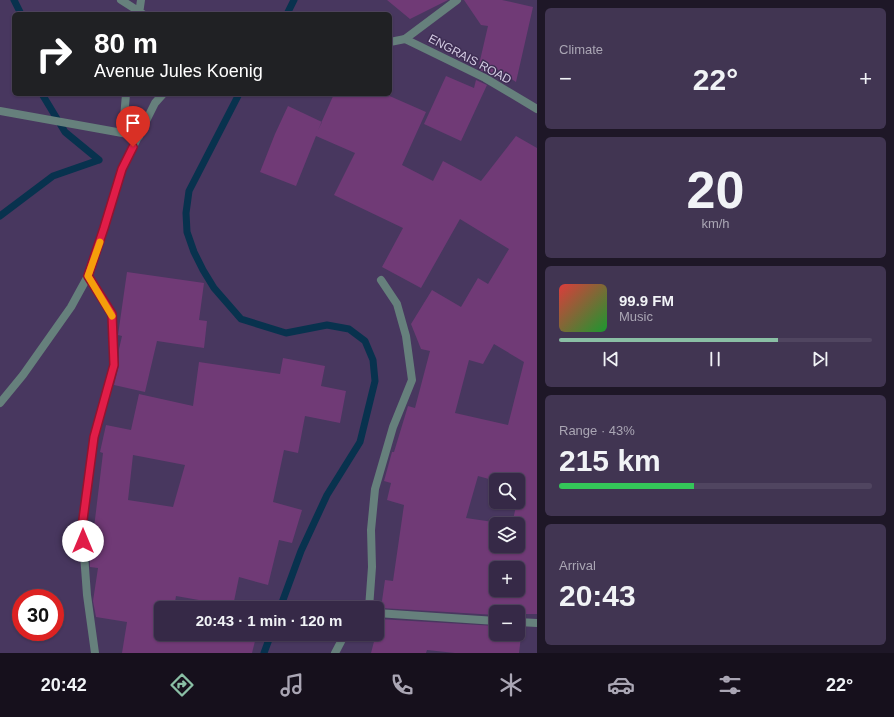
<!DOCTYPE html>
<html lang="en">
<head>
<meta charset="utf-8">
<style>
  :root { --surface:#362947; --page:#413552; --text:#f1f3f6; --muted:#aaa6b4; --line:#504560; --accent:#8abfa5 }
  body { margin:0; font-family:Helvetica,sans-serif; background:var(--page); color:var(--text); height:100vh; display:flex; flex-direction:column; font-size:15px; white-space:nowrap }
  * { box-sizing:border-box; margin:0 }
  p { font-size:13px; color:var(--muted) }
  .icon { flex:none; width:22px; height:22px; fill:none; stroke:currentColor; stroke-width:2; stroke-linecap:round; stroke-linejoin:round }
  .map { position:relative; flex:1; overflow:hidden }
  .sheet { display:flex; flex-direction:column; gap:8px; padding:8px; background:#1e1727; width:357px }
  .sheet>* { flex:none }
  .guide { position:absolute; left:12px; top:12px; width:380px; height:84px; border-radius:6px; box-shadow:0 1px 3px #0004,0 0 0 1px var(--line); background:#202124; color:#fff; overflow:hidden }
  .fabs { position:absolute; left:489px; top:473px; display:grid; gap:8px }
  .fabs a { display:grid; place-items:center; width:36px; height:36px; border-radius:6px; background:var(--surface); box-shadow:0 1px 3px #0004,0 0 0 1px var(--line); font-size:20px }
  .speed { position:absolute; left:12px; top:589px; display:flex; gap:8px; font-size:20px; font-weight:700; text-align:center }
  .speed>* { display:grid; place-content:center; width:52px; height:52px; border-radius:50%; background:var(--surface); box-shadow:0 1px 3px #0004,0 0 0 1px var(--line); line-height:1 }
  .speed .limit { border:6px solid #d22; background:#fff; color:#111 }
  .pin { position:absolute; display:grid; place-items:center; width:34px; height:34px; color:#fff; margin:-41px -17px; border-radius:50% 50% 50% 0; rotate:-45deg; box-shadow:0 0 4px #0007 }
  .pin .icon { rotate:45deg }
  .me { position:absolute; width:44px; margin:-22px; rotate:0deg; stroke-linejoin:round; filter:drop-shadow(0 0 3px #0008) }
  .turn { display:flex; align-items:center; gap:14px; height:84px; padding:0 16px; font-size:18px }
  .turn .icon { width:52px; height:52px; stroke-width:2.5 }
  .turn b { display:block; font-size:28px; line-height:34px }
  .big { font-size:30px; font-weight:800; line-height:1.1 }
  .sheet .tile { flex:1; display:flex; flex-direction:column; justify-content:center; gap:6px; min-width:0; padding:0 14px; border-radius:6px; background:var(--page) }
  .sheet .dial { align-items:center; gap:0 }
  .dial b { font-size:52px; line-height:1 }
  .song { display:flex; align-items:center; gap:12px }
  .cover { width:48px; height:48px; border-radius:6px; background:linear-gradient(135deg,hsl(0 70% 55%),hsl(130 70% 35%)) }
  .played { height:4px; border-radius:2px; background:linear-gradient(90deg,var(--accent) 70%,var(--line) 70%) }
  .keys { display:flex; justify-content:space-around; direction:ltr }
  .heat { display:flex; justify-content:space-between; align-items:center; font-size:22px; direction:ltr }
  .charge { height:6px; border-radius:3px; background:linear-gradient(90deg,#34c759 43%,var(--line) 0) }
  .trip { position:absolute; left:154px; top:601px; width:230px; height:40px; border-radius:6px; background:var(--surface); box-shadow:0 1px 3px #0004,0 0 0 1px var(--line); font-weight:800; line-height:40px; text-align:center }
  .menu { display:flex; height:64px; justify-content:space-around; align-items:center; background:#16101c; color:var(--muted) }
  .menu .icon { width:28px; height:28px }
  .menu .current { color:var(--accent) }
  .menu b { font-size:18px; color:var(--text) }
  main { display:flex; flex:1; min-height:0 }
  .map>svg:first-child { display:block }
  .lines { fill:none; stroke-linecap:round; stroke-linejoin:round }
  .stream { stroke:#08324e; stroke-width:7 }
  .building { fill:#703a76; fill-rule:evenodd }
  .minor { stroke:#66807c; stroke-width:8 }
  .tertiary { stroke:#66807c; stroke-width:8 }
  .route-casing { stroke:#92132f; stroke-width:10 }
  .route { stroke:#e11d48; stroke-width:7 }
  .slow { stroke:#f59e0b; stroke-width:7 }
  .labels { text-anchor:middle; stroke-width:3; stroke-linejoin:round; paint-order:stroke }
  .street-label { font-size:12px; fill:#d5cce4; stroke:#3e2d53 }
</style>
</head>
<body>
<main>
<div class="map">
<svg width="537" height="653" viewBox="0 0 537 653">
  <rect width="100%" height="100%" fill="#48375f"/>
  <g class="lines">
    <path class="stream" d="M14,0L21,14
      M287,14L294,0
      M42,94L65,132L99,160
      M239,94L189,191L186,213L187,232L194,252L203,270L214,288L241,319L286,333L327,325L349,329L365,341L373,360L375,381L360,442L327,495L301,551L280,608
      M0,216L53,176L99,160
      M264,653L271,634"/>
  </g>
  <path class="building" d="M387,0H448L410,19Z
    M464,0H502L533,7L516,82L495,68L491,75L478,69L488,26L481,25Z
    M446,76L474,88L476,80L487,85L461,141L424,124Z
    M334,94H385L426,112L402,165L433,181L443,161L481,181L516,136L537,148V614H524V617H518V612H496V615L381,608L385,580L393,581L404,505L387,500L391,483L384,481L392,452H394L408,406L415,408L430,351L421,349L411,324L432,290L461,307L478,278L488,284L509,249L460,219L421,288L382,267L403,228L334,195L355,153L316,136L296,186L260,172L275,134L288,106L322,122L318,130ZM494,344L524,362L508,425L455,413L469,360L483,364ZM478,476L496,481V480H518V488L520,489L512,524H518V546H496V524H507L466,518ZM496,568H518V590H496Z
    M127,272L204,283L199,320L207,321L204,348L157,341L145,392L114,385L119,365V349L122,336L118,335Z
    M283,358L325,366L321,386L346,391L340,423L305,416L298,453L284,450L273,502L302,510L292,543L279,540L268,585L239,577L233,606L176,596L174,608H161V634H244L256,637L252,653H122L127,622L96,617L93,601L98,568L90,567V561L103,453L100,452L106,425L131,430L139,394L193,406L199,362L280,374ZM133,455L185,465L173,507L128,500Z
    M379,619L496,626V634H518V628H522L519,653H455L427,650L426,653H371L376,634H377Z"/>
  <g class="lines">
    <path class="minor" d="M121,0L143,14
      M139,14L141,0
      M405,39L457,0
      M126,94L124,118L139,136
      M0,111L139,136
      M88,276L112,314L114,365L94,437L82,527L87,595L95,653
      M369,608L372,567L371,530L375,489L393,427L412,380L406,336L397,304L381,280
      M377,613L496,621
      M518,622L537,623
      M335,653L345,634"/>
    <path class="tertiary" d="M390,42L405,39L485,78L537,109
      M0,403L23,375L71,307L88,276L104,228L122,169L155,103L163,94"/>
  </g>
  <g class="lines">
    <defs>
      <path id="route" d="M83,541L82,527L94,437L114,365L112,314L88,276L104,228L122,169L133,147"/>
    </defs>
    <use href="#route" class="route-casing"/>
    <use href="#route" class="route"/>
    <path class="slow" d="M100,242L88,276L112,316"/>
  </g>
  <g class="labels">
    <g class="street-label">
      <text transform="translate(470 59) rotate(28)" y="4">ENGRAIS ROAD</text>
    </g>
  </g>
</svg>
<div class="fabs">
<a><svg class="icon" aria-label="search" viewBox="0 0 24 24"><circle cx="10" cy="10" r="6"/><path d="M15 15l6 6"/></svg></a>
<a><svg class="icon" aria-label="layers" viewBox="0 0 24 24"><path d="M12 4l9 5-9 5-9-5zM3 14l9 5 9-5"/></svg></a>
<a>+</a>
<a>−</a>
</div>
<div class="speed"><div class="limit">30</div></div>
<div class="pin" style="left:133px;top:147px;background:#d93025"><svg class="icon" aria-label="arrive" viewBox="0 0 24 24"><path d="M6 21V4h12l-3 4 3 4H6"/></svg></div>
<svg class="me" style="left:83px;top:541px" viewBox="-20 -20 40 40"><circle r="19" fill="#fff"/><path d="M0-13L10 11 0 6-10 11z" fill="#e11d48"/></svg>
<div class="trip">20:43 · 1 min · 120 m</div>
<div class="guide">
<div class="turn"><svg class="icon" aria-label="right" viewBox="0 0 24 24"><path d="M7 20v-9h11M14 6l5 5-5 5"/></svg><div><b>80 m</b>Avenue Jules Koenig</div></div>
</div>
</div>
<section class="sheet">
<div class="tile"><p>Climate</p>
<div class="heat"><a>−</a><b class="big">22°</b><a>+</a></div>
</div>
<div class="tile dial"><b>20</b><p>km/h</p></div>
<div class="tile">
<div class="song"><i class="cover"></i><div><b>99.9 FM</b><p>Music</p></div></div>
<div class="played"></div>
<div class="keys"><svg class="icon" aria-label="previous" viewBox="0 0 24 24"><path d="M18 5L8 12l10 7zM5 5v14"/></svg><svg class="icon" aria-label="pause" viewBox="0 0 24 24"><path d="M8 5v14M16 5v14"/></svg><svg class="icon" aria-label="next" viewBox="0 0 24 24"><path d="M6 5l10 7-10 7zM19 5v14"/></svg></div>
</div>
<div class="tile"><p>Range · 43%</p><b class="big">215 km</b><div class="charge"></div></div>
<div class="tile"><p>Arrival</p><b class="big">20:43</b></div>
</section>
</main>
<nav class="menu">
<b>20:42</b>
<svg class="icon current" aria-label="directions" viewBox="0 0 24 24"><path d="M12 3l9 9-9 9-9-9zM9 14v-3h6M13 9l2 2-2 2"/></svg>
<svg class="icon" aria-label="music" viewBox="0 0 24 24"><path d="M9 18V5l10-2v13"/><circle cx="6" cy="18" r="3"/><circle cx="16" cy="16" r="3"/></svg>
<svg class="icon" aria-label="phone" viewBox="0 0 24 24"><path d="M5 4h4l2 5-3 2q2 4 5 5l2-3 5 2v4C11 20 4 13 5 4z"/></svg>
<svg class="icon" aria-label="climate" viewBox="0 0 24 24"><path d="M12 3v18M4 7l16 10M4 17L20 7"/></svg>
<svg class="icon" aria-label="car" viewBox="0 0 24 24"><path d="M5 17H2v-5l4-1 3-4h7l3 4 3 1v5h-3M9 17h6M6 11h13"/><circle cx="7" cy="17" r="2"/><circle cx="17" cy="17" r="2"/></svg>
<svg class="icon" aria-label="filters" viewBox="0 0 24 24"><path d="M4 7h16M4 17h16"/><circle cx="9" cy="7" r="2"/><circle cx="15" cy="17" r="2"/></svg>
<b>22°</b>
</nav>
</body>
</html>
